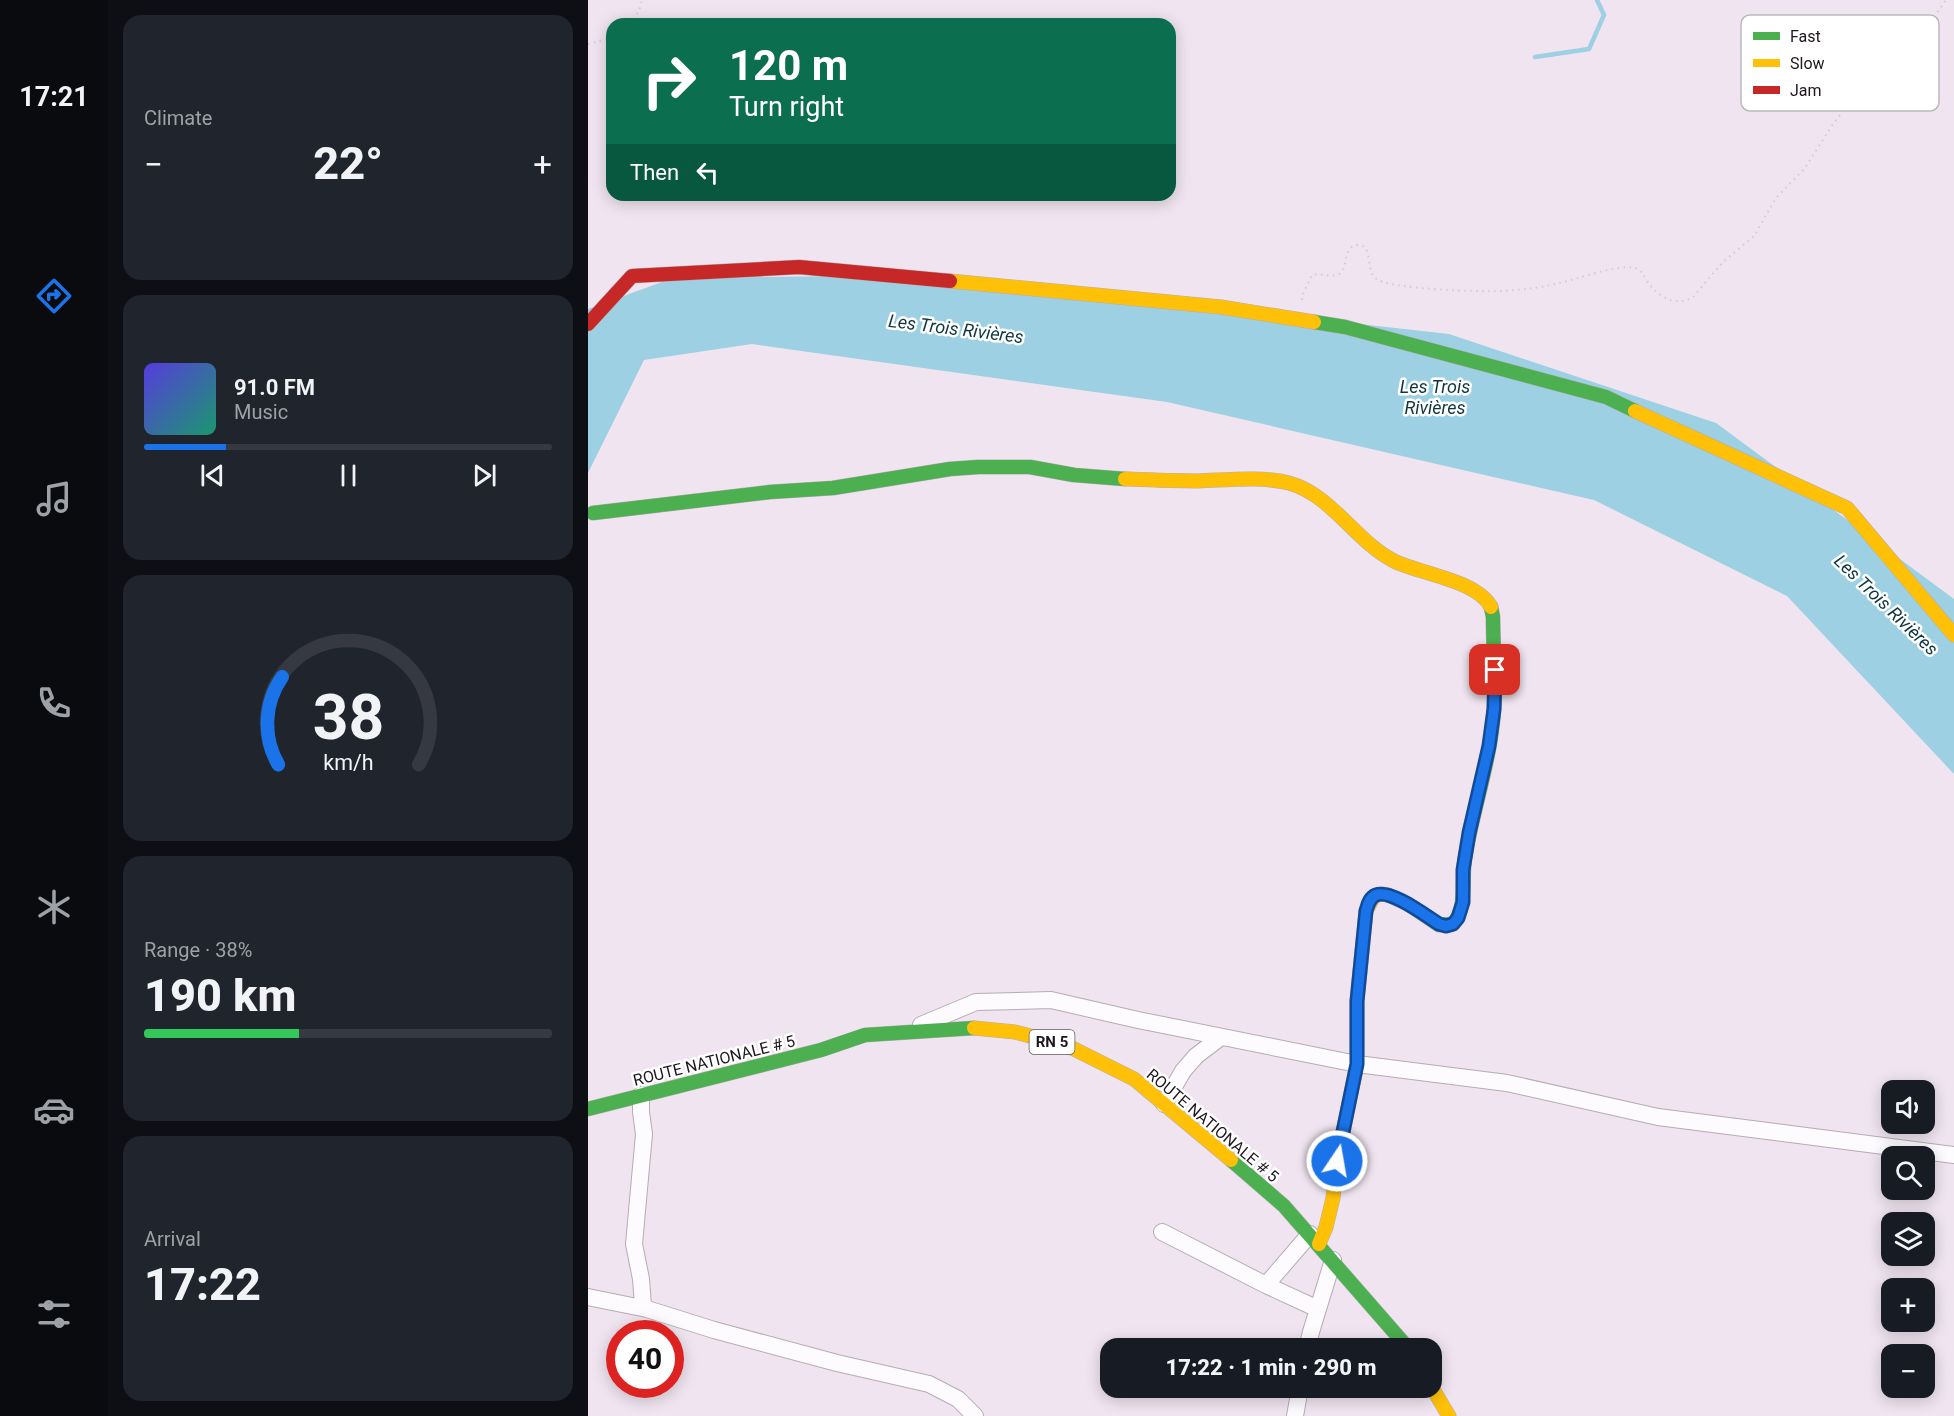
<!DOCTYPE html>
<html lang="en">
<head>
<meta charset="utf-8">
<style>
  :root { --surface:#171b24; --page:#20242c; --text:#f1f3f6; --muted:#9ea1a6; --line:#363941; --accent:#1a73e8 }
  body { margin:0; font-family:Roboto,sans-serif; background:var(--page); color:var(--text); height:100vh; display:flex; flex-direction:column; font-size:22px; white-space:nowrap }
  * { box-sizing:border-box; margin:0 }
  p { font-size:20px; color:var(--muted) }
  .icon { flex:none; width:33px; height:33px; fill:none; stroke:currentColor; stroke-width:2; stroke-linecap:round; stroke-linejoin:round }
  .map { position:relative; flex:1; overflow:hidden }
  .details { display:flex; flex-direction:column; gap:15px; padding:15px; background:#0d0f14; width:480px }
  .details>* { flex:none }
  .banner { position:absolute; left:18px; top:18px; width:570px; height:183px; border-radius:18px; box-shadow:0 3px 15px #0003; background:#0b6e4f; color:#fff; overflow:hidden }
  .buttons { position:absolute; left:1293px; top:1080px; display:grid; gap:12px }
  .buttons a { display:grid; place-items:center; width:54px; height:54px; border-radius:12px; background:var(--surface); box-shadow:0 3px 15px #0003; font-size:30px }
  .speed { position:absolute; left:18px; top:1320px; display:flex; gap:12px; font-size:30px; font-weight:700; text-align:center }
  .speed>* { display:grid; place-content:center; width:78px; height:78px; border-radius:50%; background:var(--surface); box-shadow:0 3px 15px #0003; line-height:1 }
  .speed .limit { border:9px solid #d22; background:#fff; color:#111 }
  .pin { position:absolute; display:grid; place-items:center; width:51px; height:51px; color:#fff; margin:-26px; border-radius:12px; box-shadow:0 3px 9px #0006 }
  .me { position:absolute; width:66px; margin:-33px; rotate:12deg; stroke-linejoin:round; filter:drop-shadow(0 0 4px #0008) }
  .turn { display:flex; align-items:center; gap:21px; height:126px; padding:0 24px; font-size:27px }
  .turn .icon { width:78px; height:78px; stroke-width:2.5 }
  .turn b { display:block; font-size:42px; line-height:51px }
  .then { display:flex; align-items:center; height:57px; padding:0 24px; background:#0003; gap:12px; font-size:22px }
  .big { font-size:45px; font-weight:800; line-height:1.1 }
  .details .card { flex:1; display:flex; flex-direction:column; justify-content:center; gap:9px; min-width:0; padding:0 21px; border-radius:18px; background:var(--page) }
  .details .dial { align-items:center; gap:0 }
  .dial svg { height:156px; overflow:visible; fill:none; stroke:var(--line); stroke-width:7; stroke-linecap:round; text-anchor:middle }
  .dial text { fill:var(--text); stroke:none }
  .song { display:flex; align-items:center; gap:18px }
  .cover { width:72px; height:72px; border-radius:9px; background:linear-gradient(135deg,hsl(250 70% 55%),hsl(160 70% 35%)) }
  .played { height:6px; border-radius:3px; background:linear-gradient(90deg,var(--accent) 20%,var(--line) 20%) }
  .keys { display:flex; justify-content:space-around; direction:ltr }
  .heat { display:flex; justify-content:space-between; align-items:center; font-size:33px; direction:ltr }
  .charge { height:9px; border-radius:4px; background:linear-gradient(90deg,#34c759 38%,var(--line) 0) }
  .trip { position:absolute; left:512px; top:1338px; width:342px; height:60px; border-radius:18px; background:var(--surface); box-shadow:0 3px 15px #0003; font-weight:800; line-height:60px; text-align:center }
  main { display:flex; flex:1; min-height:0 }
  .dock { display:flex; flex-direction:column; width:108px; justify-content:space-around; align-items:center; background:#090b0e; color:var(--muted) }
  .dock .icon { width:42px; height:42px }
  .dock .active { color:var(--accent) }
  .dock b { font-size:27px; color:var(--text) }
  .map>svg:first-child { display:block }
  .water { fill:#9cd0e2 }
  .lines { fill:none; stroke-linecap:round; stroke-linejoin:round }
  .stream { stroke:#9cd0e2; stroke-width:4.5 }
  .street-casing { stroke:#b5acb5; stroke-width:18 }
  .fast-casing { stroke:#b5acb5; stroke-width:15 }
  .slow-casing { stroke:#b5acb5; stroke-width:15 }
  .jam-casing { stroke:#b5acb5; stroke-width:15 }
  .path { stroke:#d0ced0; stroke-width:2; stroke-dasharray:1.5 4.5; stroke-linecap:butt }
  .street { stroke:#fdfbfd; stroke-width:16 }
  .fast { stroke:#4caf50; stroke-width:14 }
  .slow { stroke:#ffc107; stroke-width:14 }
  .jam { stroke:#c62828; stroke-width:14 }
  .route-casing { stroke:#114b97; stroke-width:15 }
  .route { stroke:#1a73e8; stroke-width:10 }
  .labels { text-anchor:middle; stroke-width:5; stroke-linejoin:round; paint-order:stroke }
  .shield { fill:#fff; stroke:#625d62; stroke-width:1.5 }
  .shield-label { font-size:15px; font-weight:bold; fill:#1e171e }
  .street-label { font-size:16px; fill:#1e171e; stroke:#fff }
  .water-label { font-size:18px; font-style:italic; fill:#0f363e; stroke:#fff }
  .key { fill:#fff; stroke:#bcb9bc; stroke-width:1.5 }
  .key-label { font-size:16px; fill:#1e171e }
</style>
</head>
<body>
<main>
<nav class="dock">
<b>17:21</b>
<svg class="icon active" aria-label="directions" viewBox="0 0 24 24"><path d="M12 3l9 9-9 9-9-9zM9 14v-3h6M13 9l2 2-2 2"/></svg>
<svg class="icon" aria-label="music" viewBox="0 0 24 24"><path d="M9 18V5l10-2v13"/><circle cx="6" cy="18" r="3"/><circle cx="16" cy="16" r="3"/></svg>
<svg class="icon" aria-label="phone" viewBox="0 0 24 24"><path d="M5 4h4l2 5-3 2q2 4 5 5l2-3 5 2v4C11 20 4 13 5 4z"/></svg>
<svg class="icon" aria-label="climate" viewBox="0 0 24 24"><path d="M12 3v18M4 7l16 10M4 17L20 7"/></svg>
<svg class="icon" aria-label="car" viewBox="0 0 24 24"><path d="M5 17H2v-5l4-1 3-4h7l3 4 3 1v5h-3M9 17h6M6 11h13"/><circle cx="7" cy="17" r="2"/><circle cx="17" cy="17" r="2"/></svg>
<svg class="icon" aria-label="filters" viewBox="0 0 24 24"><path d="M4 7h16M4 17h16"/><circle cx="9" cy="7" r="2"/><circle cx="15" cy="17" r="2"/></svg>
</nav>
<section class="details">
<div class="card"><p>Climate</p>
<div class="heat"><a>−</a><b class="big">22°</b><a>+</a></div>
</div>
<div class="card">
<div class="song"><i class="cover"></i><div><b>91.0 FM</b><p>Music</p></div></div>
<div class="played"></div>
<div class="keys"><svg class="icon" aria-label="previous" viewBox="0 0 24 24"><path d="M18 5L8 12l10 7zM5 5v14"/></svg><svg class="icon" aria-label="pause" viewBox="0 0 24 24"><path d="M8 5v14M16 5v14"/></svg><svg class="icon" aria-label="next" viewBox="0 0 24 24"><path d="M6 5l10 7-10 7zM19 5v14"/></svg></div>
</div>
<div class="card dial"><svg viewBox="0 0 100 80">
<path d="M14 69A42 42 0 1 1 86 69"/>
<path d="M14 69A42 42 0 0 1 16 24" stroke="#1a73e8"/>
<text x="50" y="56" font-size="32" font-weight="700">38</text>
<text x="50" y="72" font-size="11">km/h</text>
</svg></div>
<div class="card"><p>Range · 38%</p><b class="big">190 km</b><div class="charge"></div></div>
<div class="card"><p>Arrival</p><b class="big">17:22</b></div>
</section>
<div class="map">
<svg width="1366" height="1416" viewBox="0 0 1366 1416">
  <rect width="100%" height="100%" fill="#efe4ef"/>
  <path class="water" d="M334,275L861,334L1128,423L1366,599V774L1199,596L1006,500L579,402L164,344L56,360L0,473V309L85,278Z"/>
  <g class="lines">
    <path class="stream" d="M947,57L1001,49L1016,15L1009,0"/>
    <defs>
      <path id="street" d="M333,1025L388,1002L463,1000L550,1020L769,1064L919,1083L1070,1117L1366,1155
        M53,1095V1112L56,1134L46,1244L53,1279L55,1305L59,1309L126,1330L249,1363L341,1384L370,1399L387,1416
        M576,1104L595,1071L608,1056L633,1037
        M574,1232L678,1285L722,1234
        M678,1285L730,1309
        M0,1297L59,1309
        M719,1348L723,1332L745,1260
        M707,1416L712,1388"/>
      <path id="fast" d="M726,322L757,327L1018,397L1047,411
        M5,513L182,492L245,488L362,469L390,467H442L486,475L537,479
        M800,895L820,904L851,925L865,924C880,906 873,880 877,858C885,808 903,759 906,709C908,679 905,647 905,617L903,607
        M0,1109L233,1050L277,1035L386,1028
        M643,1160L696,1206L820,1348"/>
      <path id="slow" d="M362,281L633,307L726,322
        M1047,411L1259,508L1366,635
        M537,479C562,480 586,481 610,481C640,480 672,476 701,483C744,495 767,541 806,561C832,574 889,580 903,607
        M386,1028L427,1032L480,1046L546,1079L643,1160
        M731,1244L738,1227L745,1198L749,1161L769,1064V1001L778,911L786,896L794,894L800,895
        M843,1386L861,1416"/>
      <path id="jam" d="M0,324L44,276L211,267L362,281"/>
    </defs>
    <use href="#street" class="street-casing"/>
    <use href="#fast" class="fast-casing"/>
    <use href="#slow" class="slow-casing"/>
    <use href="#jam" class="jam-casing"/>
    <path class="path" d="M42,24L51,11L54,0
      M0,44L24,38
      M714,300L715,294L724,275C733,273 743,278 751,274C761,268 754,247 769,245C787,244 776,273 790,280C807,289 890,292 912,291C932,290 952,288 971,283C991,279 1028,264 1047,268C1054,270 1055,275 1059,281C1069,296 1088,308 1105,297L1135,262L1166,236L1188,198L1217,168L1243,127L1261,103L1329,40L1358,0"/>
    <use href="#street" class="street"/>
    <use href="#fast" class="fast"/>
    <use href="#slow" class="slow"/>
    <use href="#jam" class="jam"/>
  </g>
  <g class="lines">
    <defs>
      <path id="route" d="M749,1161L769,1064V1001L778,911C780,905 781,898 788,895C803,889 838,916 851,924L858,926L865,924L870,918L875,902V870L881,833L901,746L906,709L907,670"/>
    </defs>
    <use href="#route" class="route-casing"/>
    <use href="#route" class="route"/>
  </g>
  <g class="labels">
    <rect class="shield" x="441.5" y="1030" width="45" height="24" rx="4.5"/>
    <g class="shield-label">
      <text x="464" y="1047">RN 5</text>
    </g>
    <g class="street-label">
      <text transform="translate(126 1060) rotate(-14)" y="6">ROUTE NATIONALE # 5</text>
      <text transform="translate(625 1125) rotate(40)" y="6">ROUTE NATIONALE # 5</text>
    </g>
    <g class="water-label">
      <text transform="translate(368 329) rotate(7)" y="6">Les Trois Rivières</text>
      <text x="847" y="393">Les Trois<tspan x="847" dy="21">Rivières</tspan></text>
      <text transform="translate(1298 605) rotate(44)" y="6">Les Trois Rivières</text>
    </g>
  </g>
  <rect x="1153" y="15" width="198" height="96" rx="9" class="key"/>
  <rect x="1165" y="32" width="27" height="8" fill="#4caf50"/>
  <rect x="1165" y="59" width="27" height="8" fill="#ffc107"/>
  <rect x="1165" y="86" width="27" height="8" fill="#c62828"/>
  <g class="key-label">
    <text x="1202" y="42">Fast</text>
    <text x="1202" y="69">Slow</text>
    <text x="1202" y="96">Jam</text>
  </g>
</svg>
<div class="buttons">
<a><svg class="icon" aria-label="sound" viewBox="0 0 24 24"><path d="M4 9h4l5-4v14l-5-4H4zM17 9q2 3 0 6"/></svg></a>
<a><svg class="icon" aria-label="search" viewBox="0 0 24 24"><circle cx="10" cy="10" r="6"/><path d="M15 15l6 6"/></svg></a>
<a><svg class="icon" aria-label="layers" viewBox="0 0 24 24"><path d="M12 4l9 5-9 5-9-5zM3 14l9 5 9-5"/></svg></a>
<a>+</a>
<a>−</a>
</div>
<div class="speed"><div class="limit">40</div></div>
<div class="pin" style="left:907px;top:670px;background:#d93025"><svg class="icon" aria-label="arrive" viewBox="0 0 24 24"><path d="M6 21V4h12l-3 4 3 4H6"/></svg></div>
<svg class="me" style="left:749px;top:1161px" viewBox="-20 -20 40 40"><circle r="17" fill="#1a73e8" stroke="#fff" stroke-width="3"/><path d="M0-11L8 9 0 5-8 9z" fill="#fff"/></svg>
<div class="trip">17:22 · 1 min · 290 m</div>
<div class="banner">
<div class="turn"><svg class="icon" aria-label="right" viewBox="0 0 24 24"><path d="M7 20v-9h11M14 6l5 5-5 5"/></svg><div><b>120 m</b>Turn right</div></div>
<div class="then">Then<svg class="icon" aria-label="left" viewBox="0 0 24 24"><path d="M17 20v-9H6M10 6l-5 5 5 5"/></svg></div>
</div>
</div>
</main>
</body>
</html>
